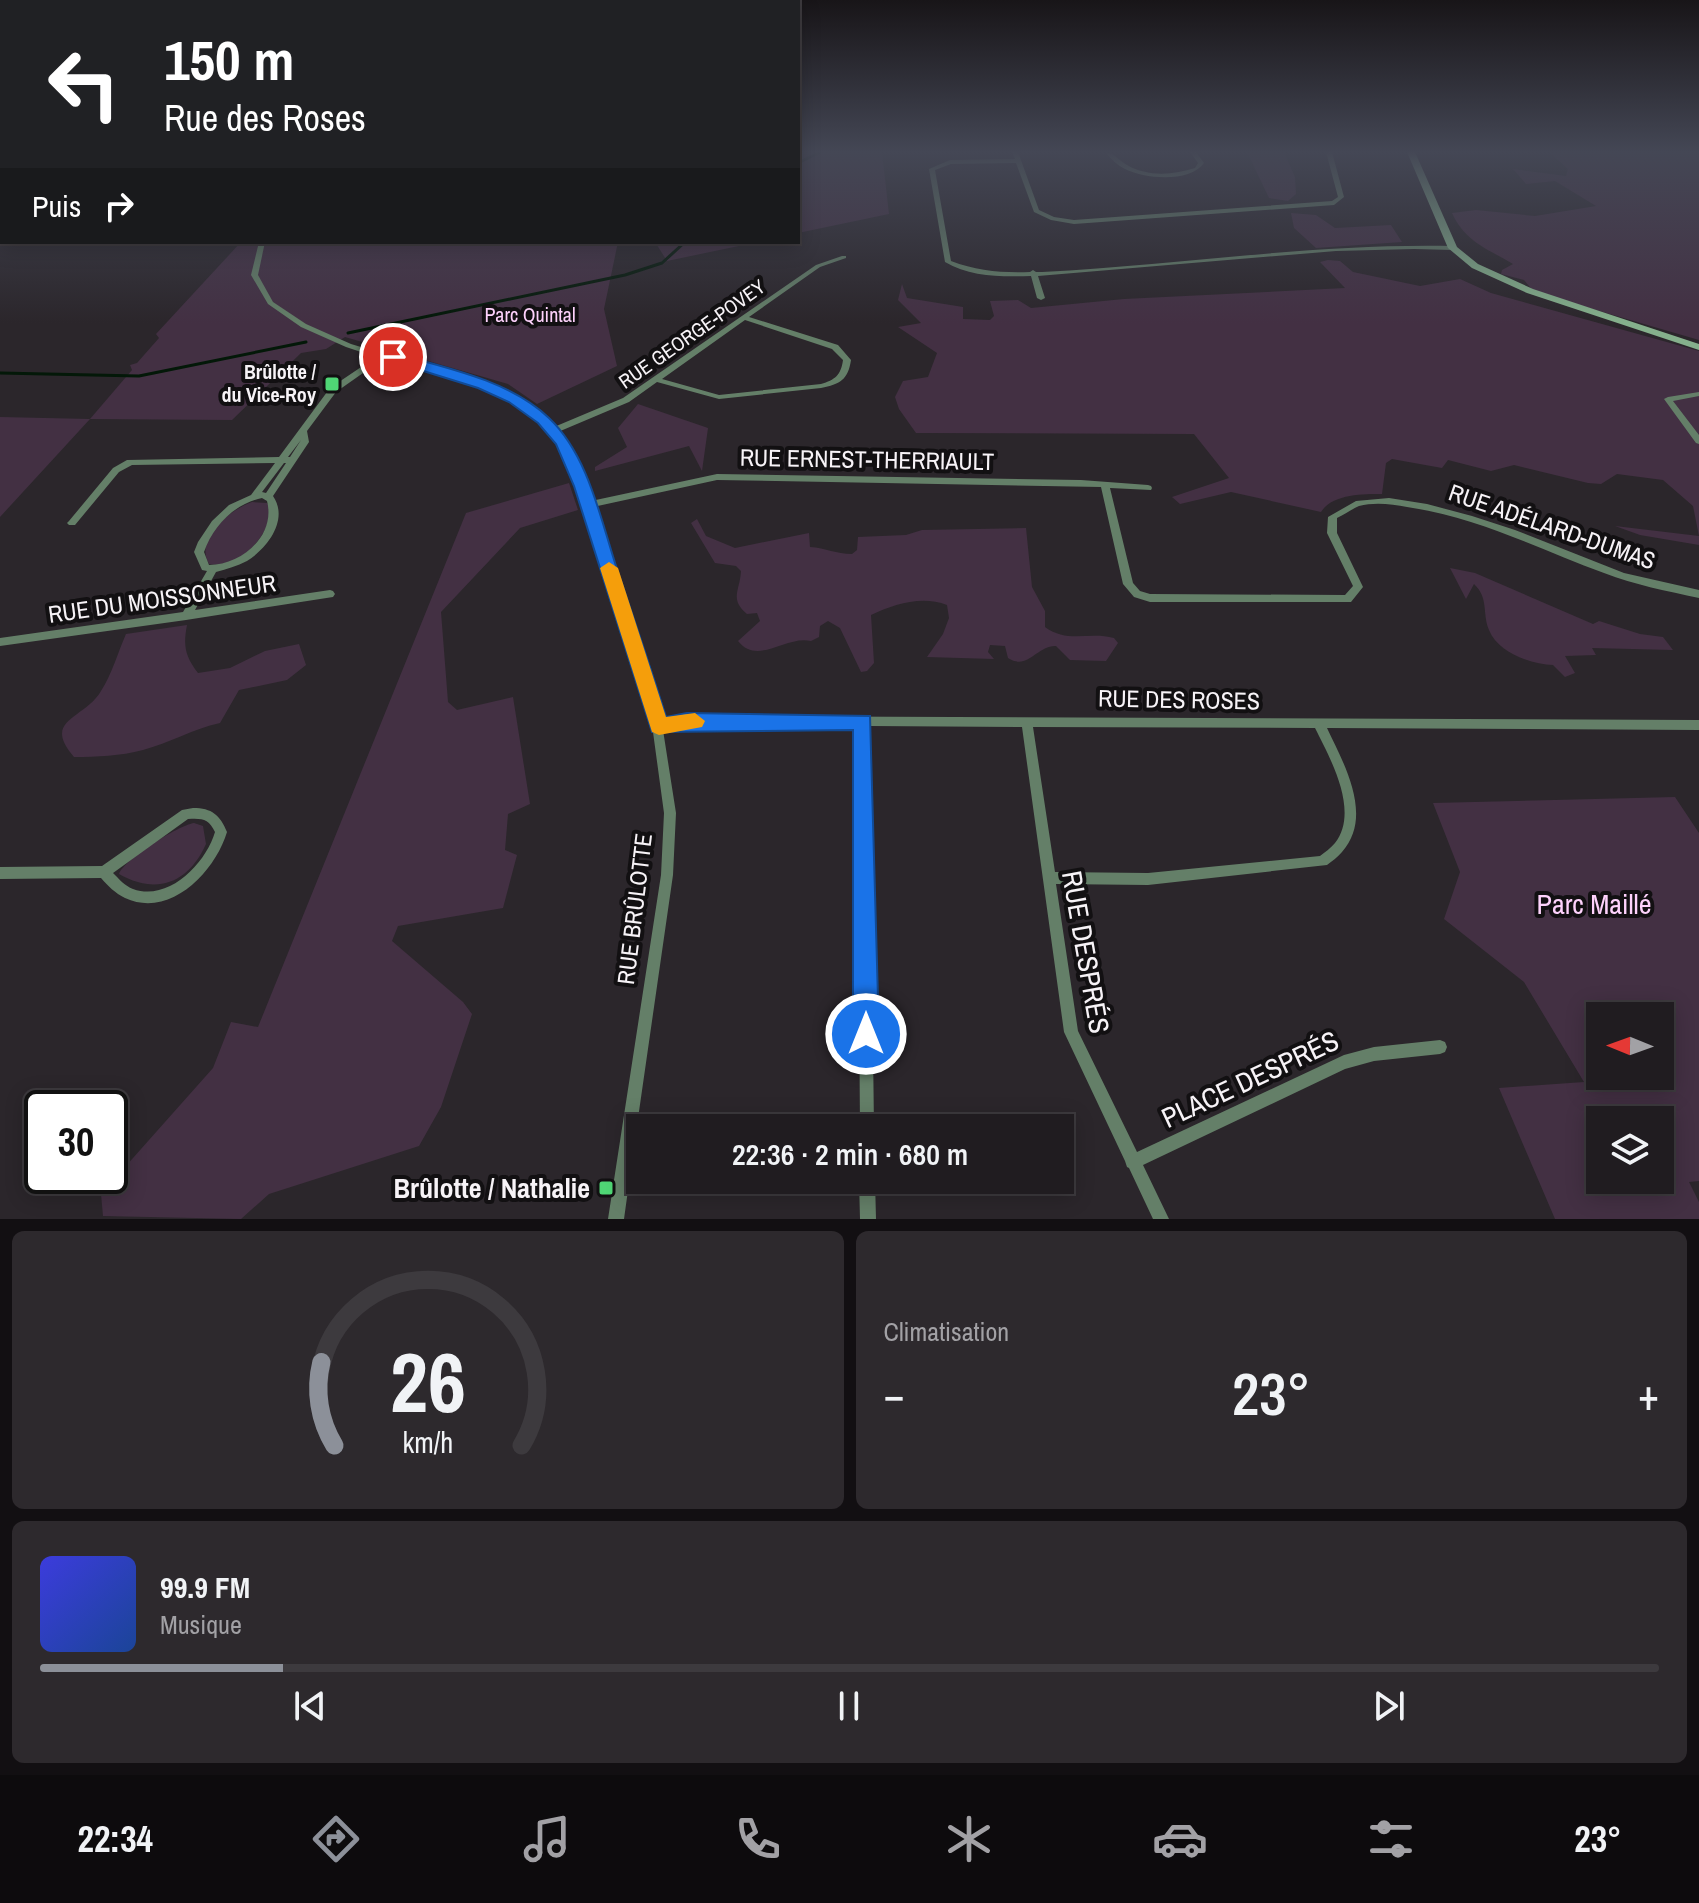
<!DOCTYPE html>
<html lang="fr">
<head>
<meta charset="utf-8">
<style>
  :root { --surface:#201c20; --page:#2d292d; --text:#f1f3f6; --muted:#a2a1a5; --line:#3d3a3e; --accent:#8c9099 }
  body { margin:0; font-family:"Archivo Narrow",sans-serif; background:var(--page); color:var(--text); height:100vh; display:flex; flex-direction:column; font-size:30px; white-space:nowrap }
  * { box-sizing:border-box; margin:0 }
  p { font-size:26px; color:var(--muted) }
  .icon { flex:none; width:44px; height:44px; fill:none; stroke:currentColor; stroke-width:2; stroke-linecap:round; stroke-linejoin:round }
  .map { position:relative; height:1219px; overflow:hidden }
  .panel { display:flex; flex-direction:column; gap:12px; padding:12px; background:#120f12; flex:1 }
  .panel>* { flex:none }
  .guide { position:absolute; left:0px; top:0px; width:800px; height:244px; box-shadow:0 4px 20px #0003,0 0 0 2px var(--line); background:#202124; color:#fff; overflow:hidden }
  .needle { width:52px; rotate:271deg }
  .controls { position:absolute; left:1586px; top:1002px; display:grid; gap:16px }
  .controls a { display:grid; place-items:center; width:88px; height:88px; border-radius:0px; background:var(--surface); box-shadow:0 4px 20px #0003,0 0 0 2px var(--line); font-size:40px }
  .speed { position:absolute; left:24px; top:1090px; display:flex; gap:16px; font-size:40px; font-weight:700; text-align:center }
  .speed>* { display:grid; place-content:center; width:104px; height:104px; border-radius:50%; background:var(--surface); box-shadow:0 4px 20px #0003,0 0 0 2px var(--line); line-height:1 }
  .speed .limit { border:4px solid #111; border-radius:12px; background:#fff; color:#111 }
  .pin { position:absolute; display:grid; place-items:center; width:68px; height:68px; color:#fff; margin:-34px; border:4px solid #fff; border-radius:50%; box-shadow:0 2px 8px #0007 }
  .me { position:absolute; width:88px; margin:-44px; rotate:0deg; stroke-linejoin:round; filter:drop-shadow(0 0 6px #0008) }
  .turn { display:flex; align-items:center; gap:28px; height:168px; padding:0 32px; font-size:36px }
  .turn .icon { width:104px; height:104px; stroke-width:2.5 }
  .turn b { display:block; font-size:56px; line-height:68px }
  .then { display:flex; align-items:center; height:76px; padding:0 32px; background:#0003; gap:16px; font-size:30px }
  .big { font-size:60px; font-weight:600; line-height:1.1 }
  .panel .widget { flex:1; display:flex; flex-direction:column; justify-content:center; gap:12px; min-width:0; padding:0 28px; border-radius:12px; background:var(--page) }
  .panel .dial { align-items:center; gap:0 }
  .dial svg { height:208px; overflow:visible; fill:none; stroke:var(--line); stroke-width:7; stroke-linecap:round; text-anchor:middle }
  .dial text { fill:var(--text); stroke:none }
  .song { display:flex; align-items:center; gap:24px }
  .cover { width:96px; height:96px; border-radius:12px; background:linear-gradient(135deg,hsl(240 70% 55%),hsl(220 70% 35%)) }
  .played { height:8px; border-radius:4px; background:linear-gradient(90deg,var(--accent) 15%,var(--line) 15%) }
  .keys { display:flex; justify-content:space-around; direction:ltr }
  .heat { display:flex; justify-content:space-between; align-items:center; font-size:44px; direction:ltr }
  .panel .tiles { flex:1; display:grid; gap:12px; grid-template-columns:1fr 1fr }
  .widget:last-child { grid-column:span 2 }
  .trip { position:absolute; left:626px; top:1114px; width:448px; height:80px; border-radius:0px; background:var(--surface); box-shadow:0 4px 20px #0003,0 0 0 2px var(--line); font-weight:600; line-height:80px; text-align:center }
  .tab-bar { display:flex; height:128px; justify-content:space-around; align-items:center; background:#0d0b0d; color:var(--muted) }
  .tab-bar .icon { width:56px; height:56px }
  .tab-bar .current { color:var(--accent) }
  .tab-bar b { font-size:36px; color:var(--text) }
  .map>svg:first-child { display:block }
  .green { fill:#433043; fill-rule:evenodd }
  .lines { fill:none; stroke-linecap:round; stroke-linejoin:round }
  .stream { stroke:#031808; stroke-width:3 }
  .street { fill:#647f68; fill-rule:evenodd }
  .secondary { fill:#85b08c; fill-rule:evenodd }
  .route { fill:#1a73e8; stroke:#114b97; stroke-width:2 }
  .slow { fill:#f59e0b }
  .poi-dot { fill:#4fd675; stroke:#121012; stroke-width:3 }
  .labels { text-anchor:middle; stroke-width:8; stroke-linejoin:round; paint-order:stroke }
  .far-park-label { font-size:20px; fill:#fed2fc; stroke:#121012 }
  .far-street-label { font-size:20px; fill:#f7f3f7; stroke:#121012 }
  .far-poi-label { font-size:20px; font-weight:bold; fill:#f7f3f7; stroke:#121012; text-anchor:end }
  .street-label { font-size:24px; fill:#f7f3f7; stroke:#121012 }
  .near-park-label { font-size:28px; fill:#fed2fc; stroke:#121012 }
  .near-street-label { font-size:28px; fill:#f7f3f7; stroke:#121012 }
  .near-poi-label { font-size:28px; font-weight:bold; fill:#f7f3f7; stroke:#121012; text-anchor:end }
</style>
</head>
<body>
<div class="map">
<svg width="1699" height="1219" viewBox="0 0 1699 1219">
  <rect width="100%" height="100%" fill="#2b262b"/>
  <path class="green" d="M798,152H882L889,214L798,233Z
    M1247,152H1284L1295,177L1296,194L1288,201L1269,198Z
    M1549,152H1699V340L1534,292L1524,280L1501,274L1502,270L1513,264C1488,249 1465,242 1452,213L1476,210L1535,216L1596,206L1555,181L1526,184L1513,169L1566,176L1568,169Z
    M1291,213L1316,215L1335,228L1391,225L1402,242L1316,248L1294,228Z
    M241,242H618L604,309L617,366L537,404L508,384L345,337L326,349L301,353L232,420L90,419L0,517V417L90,419L132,370L130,365L137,363L159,338L156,334Z
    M655,242H758L667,261Z
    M1328,260L1340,261L1353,272L1420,286L1460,279L1491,293L1699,351V545L1640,535L1615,526L1699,536L1693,506L1663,480L1617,474L1601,484L1588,483L1514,465L1491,471L1448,460L1442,468L1392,459L1386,463L1382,494C1363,494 1332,494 1321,512L1231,492L1180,504L1172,497L1229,478L1194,434L916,433L899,409L895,397L903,381L928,377L937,353L898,327L921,323L898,300L902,284L907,298L963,307V319L990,320L994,316L990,301L1018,300L1031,308L1124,299L1345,288L1320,262Z
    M638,404L708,428L702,471L689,446L595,471V467L627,447L618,428Z
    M569,483L578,510L520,528L441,612L448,702L457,710L513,697L530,804L508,814L505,850L517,855L503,908L398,926L392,941L463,1002L472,1014L441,1107L419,1146L269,1194L241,1219L103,1216L101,1194L213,1068L231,1022L258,1027L466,513Z
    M252,502L267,503L271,508C270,536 239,570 209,564C194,538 230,510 252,502Z
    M697,519L706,536L735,548L809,533L810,547C826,548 836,554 852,554L857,550L858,537L906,535L922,530L1026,528L1032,587L1045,611V627C1068,644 1089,631 1114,638L1118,643L1106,661L1070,660L1056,646C1037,645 1028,671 1008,658L1005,646L990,645L988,652L994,659L927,657L943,634L949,618L947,605C922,595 894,604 871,615L874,663L867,671L861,672L840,628L828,621L820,626L819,637L811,641C786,635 758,666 738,641L760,621L757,613L747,614C729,599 740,591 741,571L736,566L715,563L691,523Z
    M1450,568L1475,573L1593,624L1599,621L1640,634L1663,637L1673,650L1592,648L1596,655L1565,656L1575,673L1565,677L1553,665C1531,664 1498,653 1489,630C1482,613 1489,598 1474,584L1466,599Z
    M187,625C183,646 185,656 198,673L230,668L265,651L299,644L306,665L287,680L239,690L220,723C193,729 169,743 143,750C120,756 97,757 74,757C41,719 85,719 101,691C112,674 118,652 126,634Z
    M1675,797L1699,833V1181L1689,1182L1699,1202V1219H1555L1499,1088L1584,1082L1524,982L1444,919L1460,872L1433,803ZM1600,1016H1660V1076H1600ZM1600,1120H1660V1180H1600Z
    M194,823L203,826L206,844C188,884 156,895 119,874C125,859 177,826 194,823Z"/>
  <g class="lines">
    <path class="stream" d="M798,163L820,152
      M348,333L625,275L662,263L685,242
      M0,373L139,376L306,342"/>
    <path class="street" d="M1012,152H1018L1039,210L1054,217L1074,220L1332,201L1338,197L1326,152H1332L1344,197L1334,205L1074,224L1051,220L1034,212L1016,163L951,164L935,170L951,261C977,271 1002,273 1030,272L1033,270L1036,272H1042C1179,265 1315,243 1453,246L1456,248L1453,250L1414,249L1336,251L1038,276L1045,298L1041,300L1037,298L1031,276C1002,277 970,277 945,262L929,169L950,160L1015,159Z
      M1105,152C1115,153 1118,160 1127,165C1148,177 1173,175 1195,168L1198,163L1190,152H1196L1204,163C1190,183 1145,179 1125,169C1117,165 1111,159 1105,152Z
      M259,242H265L258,275L273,302L306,324L351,344L490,386L518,397L537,411L554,427L623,398L816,265L842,256H846V258L820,267L749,317L838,345L851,360C848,380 840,384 821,388L719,399L657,382L629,402L558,432C574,453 582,476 591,501L717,474L1081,480L1148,485L1151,486L1152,488L1151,490L1110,488L1133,583L1140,591L1150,594L1345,595L1353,586L1327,533L1328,517L1356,501L1389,498L1427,504L1472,516L1515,530L1624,573L1699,590V598C1667,591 1635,585 1604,573C1539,549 1477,517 1407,507C1392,504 1374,502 1359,506C1352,509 1344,515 1337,518V533L1363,587L1351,602H1150L1134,597L1123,584L1101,487L717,480L593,507L660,710L662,721L687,716L1699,720V730L1327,728C1344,764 1374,816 1342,852C1338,857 1332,861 1327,865L1148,885L1056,884L1078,1031L1137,1152L1344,1055L1374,1047L1440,1040L1445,1042L1447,1047L1445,1052L1440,1054L1374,1061L1345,1069L1143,1165L1169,1219H1153L1129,1168L1127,1167L1125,1161L1064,1032L1022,727L869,726L874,1128H860L857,726H687L663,730L676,813L673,875L631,1167H640V1180H646L640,1183H629L624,1219H608L661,875L664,813L650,710L571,467L560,447L547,430L531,414L512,401L485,389L383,359L336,392L307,431L309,442L273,496C289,519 268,548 247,561C237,566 227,569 216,572L195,610L330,590L333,591L335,594L333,597L186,620L0,646V638L183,612L207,571L202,570L194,552L198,542L212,521L229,505L251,495L275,463L132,465L119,472L75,525H69L67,523L69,521L113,468L127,460L279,457L330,388L376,357L346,347L301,327L268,304L251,275ZM745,320L832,349L843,360C841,375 835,380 821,384L719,395L662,379ZM301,440L290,457H288ZM284,463H286L266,493L262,492ZM262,498L267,501C276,535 242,565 209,565L204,552C213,526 234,504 262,498ZM1033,727L1315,728C1330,758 1360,811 1335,843C1331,848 1325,852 1320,856L1148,873L1055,872Z
      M1699,392V396L1673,401L1699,435V444L1696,443L1664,399L1668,397Z
      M193,808C212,808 220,815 227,832C215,872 170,919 125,898C115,893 108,886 101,878L0,879V867L102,866L182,810ZM188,819C202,818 209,819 215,832C206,863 169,902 133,889C125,886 119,879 113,873Z
      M859,1180H875L876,1219H860Z"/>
    <path class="secondary" d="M1407,152H1415L1457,247L1478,264L1533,289L1699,344V350L1527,293L1472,268L1448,248Z"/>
  </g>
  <linearGradient id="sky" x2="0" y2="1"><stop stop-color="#181518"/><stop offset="0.47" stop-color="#444755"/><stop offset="1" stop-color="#444755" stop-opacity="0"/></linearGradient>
  <rect width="1699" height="323" fill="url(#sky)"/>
  <path class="route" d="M393,353C444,367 509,380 549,418C588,455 600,517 616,566C633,616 650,666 666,717L687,713L870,716L879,1034L875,1043L866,1047L857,1043L853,1034V730L652,732L574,486L556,444L538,423L509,402L478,388L388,360V354Z"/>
  <path class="slow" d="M609,562L618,568L666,717L695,713L705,721L702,727L659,735L652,732L600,568Z"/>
  <g class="poi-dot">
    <rect x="324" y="376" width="16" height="16" rx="4"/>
    <rect x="598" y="1180" width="16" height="16" rx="4"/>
  </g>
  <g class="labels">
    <g class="far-park-label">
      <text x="530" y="322">Parc Quintal</text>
    </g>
    <g class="far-street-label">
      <text transform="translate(692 334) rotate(-35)" y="7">RUE GEORGE-POVEY</text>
    </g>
    <g class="far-poi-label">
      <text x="316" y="379">Brûlotte /<tspan x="316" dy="23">du Vice-Roy</tspan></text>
    </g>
    <g class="street-label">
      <text transform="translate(867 460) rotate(1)" y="8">RUE ERNEST-THERRIAULT</text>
      <text transform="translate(1552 527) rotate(19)" y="8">RUE ADÉLARD-DUMAS</text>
      <text transform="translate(162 599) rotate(-8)" y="8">RUE DU MOISSONNEUR</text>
      <text transform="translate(1179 700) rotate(1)" y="8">RUE DES ROSES</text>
      <text transform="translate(635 909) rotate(-83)" y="8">RUE BRÛLOTTE</text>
    </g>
    <g class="near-park-label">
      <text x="1594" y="914">Parc Maillé</text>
    </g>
    <g class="near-street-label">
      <text transform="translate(1086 952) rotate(80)" y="10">RUE DESPRÉS</text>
      <text transform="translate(1250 1079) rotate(-25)" y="10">PLACE DESPRÉS</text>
    </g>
    <g class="near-poi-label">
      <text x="590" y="1198">Brûlotte / Nathalie</text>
    </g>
  </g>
</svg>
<div class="controls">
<a><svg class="needle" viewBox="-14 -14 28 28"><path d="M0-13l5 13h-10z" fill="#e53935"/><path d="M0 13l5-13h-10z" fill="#a2a1a5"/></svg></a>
<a><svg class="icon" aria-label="layers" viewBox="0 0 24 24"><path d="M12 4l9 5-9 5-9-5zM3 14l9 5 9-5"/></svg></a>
</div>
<div class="speed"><div class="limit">30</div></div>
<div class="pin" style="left:393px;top:357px;background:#d93025"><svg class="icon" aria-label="arrive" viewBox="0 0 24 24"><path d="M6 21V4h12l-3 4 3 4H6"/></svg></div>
<svg class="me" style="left:866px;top:1034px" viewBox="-20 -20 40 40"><circle r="17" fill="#1a73e8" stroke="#fff" stroke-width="3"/><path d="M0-11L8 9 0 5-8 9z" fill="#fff"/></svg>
<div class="trip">22:36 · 2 min · 680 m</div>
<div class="guide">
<div class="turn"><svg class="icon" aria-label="left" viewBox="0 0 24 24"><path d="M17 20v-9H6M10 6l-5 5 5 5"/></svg><div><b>150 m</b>Rue des Roses</div></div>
<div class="then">Puis<svg class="icon" aria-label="right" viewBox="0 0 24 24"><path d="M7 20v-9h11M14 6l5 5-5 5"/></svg></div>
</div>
</div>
<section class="panel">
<div class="tiles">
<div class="widget dial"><svg viewBox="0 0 100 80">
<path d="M14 69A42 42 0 1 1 86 69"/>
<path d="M14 69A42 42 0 0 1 9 37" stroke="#8c9099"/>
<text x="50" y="56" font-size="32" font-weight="700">26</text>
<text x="50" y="72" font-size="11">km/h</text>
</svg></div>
<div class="widget"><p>Climatisation</p>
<div class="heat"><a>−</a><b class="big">23°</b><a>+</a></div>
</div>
<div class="widget">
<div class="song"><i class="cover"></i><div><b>99.9 FM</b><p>Musique</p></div></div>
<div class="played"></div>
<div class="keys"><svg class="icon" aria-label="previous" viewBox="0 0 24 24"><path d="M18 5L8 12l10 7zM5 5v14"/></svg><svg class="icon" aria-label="pause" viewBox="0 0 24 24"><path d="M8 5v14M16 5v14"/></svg><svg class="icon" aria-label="next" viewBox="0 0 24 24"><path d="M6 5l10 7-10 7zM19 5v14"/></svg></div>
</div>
</div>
</section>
<nav class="tab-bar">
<b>22:34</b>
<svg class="icon current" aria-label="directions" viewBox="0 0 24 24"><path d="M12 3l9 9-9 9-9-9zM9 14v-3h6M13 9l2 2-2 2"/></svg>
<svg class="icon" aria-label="music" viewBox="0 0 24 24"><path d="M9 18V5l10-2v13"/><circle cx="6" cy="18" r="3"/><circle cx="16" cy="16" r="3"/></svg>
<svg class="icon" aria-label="phone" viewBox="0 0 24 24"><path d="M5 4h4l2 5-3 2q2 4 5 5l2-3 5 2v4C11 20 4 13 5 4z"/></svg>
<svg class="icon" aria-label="climate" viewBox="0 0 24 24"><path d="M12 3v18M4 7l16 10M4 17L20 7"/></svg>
<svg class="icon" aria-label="car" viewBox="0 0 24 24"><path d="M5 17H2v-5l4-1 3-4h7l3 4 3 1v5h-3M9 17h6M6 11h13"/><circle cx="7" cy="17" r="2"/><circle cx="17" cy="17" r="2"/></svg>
<svg class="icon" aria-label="filters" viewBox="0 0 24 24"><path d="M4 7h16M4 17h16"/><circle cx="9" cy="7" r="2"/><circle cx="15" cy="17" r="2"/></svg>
<b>23°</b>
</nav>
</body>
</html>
